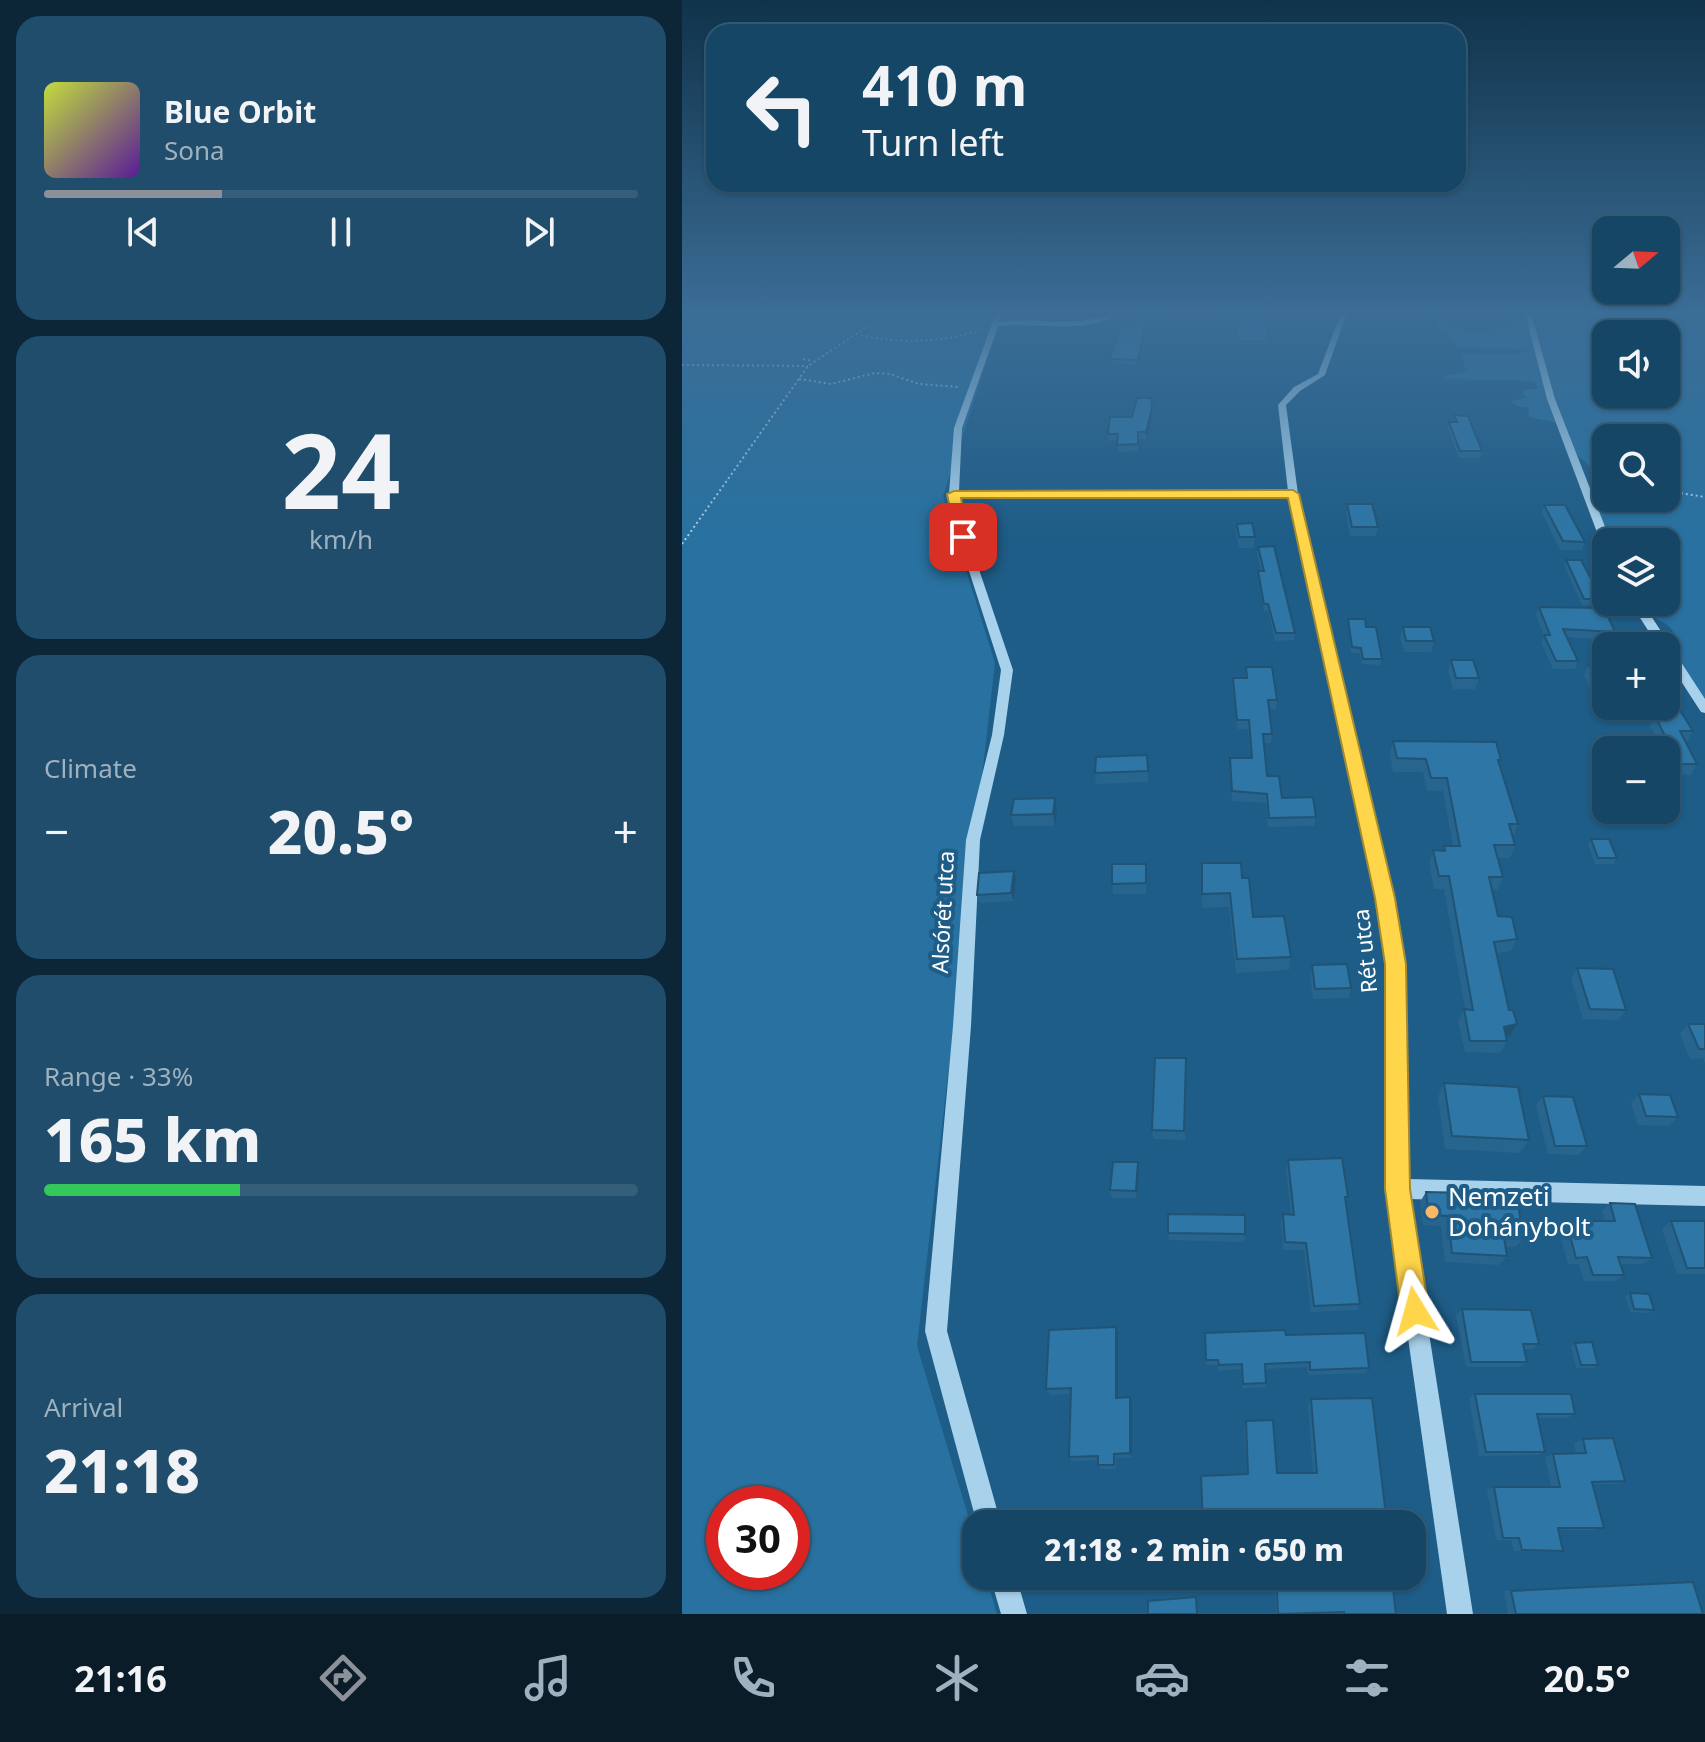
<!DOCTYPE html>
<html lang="en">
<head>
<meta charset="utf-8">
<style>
  :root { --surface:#164665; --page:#1f4d6b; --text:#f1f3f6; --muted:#9eb1bf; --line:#355e79; --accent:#8c9099 }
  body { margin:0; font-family:"Noto Sans",sans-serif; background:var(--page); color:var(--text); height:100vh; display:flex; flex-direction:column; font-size:30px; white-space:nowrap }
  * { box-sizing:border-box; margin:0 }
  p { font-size:26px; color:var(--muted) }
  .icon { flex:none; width:44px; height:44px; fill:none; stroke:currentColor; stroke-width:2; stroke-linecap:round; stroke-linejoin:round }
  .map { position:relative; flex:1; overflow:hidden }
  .panel { display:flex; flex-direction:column; gap:16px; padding:16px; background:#0c2638; width:682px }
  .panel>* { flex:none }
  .hud { position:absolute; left:24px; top:24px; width:760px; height:168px; border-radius:24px; box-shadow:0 2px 6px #0004,0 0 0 2px var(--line); background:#164665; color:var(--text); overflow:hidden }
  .needle { width:52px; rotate:71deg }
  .tools { position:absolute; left:910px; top:216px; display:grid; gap:16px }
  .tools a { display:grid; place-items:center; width:88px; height:88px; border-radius:16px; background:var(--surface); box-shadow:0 2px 6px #0004,0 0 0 2px var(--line); font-size:40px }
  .speed { position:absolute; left:24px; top:1486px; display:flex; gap:16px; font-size:40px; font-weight:700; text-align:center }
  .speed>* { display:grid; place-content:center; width:104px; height:104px; border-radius:50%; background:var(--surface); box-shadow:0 2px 6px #0004,0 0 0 2px var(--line); line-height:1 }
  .speed .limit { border:12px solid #d22; background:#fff; color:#111 }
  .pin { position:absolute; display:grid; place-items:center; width:68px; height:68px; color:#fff; margin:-34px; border-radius:16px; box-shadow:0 4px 12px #0006 }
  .me { position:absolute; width:88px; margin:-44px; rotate:352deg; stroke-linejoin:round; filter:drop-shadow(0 0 6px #0008) }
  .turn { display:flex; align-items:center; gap:28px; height:168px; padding:0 24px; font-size:36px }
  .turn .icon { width:104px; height:104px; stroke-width:2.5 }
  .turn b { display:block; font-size:56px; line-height:68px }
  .big { font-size:60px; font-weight:800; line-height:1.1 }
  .panel .widget { flex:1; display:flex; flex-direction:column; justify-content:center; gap:12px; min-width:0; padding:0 28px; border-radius:24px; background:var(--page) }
  .panel .dial { align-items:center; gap:0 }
  .dial b { font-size:104px; line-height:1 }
  .song { display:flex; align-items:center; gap:24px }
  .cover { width:96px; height:96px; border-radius:12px; background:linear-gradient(135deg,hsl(70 70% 55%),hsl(270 70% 35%)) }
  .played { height:8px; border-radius:4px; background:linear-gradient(90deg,var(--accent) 30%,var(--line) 30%) }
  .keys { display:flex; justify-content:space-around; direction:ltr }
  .heat { display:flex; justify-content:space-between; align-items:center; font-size:44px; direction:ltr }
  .charge { height:12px; border-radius:6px; background:linear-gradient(90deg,#34c759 33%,var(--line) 0) }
  .trip { position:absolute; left:280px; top:1510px; width:464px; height:80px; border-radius:24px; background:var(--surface); box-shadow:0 2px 6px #0004,0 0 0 2px var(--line); font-weight:800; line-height:80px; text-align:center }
  .tab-bar { display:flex; height:128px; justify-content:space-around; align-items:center; background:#091c28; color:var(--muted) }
  .tab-bar .icon { width:56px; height:56px }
  .tab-bar .current { color:var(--accent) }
  .tab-bar b { font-size:36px; color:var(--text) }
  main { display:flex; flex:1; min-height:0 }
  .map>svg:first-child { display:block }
  .green { fill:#2871a0; fill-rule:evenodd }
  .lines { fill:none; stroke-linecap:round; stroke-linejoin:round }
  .path { stroke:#a8d1eb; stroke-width:2; stroke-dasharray:2 3; stroke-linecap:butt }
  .minor { fill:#a8d1eb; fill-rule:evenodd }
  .wall { fill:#28658e }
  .shaded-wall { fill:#205374 }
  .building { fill:#2e76a5; stroke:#205374; stroke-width:2 }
  .route { fill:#ffd54a; stroke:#a68a30; stroke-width:2 }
  .poi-dot { fill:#fab867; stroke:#1e5d87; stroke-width:3 }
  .labels { text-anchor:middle; stroke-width:8; stroke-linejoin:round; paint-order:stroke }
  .street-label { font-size:22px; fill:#fff; stroke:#1e5d87 }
  .near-poi-label { font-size:26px; fill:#fff; stroke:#1e5d87; text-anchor:start }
</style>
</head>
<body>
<main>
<section class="panel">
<div class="widget">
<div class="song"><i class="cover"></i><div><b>Blue Orbit</b><p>Sona</p></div></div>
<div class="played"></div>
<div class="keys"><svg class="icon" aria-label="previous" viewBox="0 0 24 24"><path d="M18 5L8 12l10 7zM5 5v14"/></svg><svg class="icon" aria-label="pause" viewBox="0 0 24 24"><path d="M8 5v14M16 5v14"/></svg><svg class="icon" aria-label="next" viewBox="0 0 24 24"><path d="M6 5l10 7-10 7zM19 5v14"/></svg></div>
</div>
<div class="widget dial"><b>24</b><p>km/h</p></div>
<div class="widget"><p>Climate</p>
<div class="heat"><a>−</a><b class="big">20.5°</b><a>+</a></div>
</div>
<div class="widget"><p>Range · 33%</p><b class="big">165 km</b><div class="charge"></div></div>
<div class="widget"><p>Arrival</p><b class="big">21:18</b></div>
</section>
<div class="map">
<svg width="1023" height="1614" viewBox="0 0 1023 1614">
  <rect width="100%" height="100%" fill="#1e5d87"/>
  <path class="green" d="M0,313H321L261,496L313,663L235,1346L294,1542V1576H304L315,1614H0ZM42,1504H110V1572H42Z
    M745,313H754C774,339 805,329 835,327L817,313H1023V705L985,643L992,633C983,617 969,623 958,602H984V542H925L912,512L924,506L911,474L916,473C903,462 892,454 883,439L888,435L881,424L847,417L846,407H837L828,401L844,398L840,390L856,388L852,381L765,379L760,377L785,371L778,354H831L848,351V349L776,348L767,337L766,332L757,331ZM924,334H984V394H924ZM924,438H984V498H924Z"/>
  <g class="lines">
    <path class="path" d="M174,334C214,344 259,343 299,330
      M121,359L131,361
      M0,365L126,366
      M117,379L149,384L193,373L208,374L237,384L277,387
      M915,481H924
      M984,491L1023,497
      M0,544L126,366L205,313"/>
    <path class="minor" d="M314,313H320L317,322C343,318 369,323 395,321C410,321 424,313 438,313C402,336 356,321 316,326L280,428L277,491H606L596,405L612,387L636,374L659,313H665L643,375L618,391L604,405L616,494L711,898L721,964L725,1179L1023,1186V1206L726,1199L791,1614H765L705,1189V964L695,898L607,497H277L286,537L331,670L322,735L298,840L289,1026L265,1331L319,1524H295L243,1331L271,1026L284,840L310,735L319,670L276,537L267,494L272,428Z
      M843,313H849L873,399L929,542H924V546L919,543L865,399Z
      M948,602H960L1023,699V713L1019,712L984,658V646H976Z
      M308,1576H334L345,1614H319Z"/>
  </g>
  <path class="wall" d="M480,313L474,327L464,326L456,365L429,364L428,359L450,326Z
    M565,313L586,341V345H556L553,326L533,325V320Z
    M470,415L465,439H456V451L436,452V440L427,441L426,434Z
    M772,415L800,451L798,458H777L766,428L767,422H771Z
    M665,504L696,527L694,536H668L664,513Z
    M862,505L903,542L900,550H878L860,513Z
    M555,524L573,537L572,548H557L554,535Z
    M576,547L613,633L612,640L593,641L586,611H582L576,578V571H579L575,554Z
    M884,560L920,599L917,605H900L882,565Z
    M857,607L933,632L929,640L885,637L896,661L893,669H871L859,643L862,636L854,615Z
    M666,619L684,627L700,659L698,665L680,664L678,653H669L666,624Z
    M721,627L752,641L749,652H722L718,638Z
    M936,637L967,646H932Z
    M769,660L797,678L793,689H771L766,671Z
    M907,664H924V694H920L918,690H909L902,675Z
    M564,667L595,700L594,709H587L590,734L589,743H582L585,776L600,798L634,817L632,826L586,827L584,803L550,801L548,758H569L566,729H555L551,688V678H563Z
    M968,706H984L1011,731L1005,741H1003L1015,764L1009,775L984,774V750H961L979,749L968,726L971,719L967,709Z
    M711,741L819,760L818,764L836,824L831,837L833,845L828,858H816L821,877L815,890H810L816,916L835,939L829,951L815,953L827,1010L835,1024L828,1036L824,1037L825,1041L818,1053L783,1052L776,1021L782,1009H783L762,889H752L747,863L751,850H761L762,846H771L761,791H745L741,772H711L708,754Z
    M465,755L466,782L414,784L413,773Z
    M373,798L375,810L373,826H332L329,815Z
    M909,839L935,858L931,864H913L906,844Z
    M520,863L560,878L571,917L609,957L607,970L554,973L547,907L520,908Z
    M332,871L334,879L332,901L298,903L295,895Z
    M465,875L464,894H431L430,884Z
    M630,965L669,988L667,998L631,999L628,976Z
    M895,968L944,1010L937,1020L901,1019L889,979Z
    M1006,1024H1023V1064L1021,1058L1008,1059L998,1034Z
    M504,1058L503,1140L471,1139L470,1130Z
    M762,1083L847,1140L838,1153L763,1149L756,1097Z
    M957,1094L996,1117L987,1126L956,1125L949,1103Z
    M861,1096L905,1146L897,1155L866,1154L854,1105Z
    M606,1160L666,1197L664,1202L678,1304L675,1310L629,1312L622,1250H601L599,1222L601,1214H609L604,1169Z
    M457,1171L455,1198H430L428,1190Z
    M744,1192L842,1238L833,1247H824L825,1256L817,1265L763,1262L759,1226L741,1225L738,1202Z
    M928,1203L970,1258L961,1264H939L942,1275L933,1281H902L897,1264H886L876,1228L884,1221H923L920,1211Z
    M989,1221H1023V1274H995L980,1229Z
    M486,1233L563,1234L562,1242L487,1240Z
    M948,1293L972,1310L967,1313L948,1312L943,1296Z
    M780,1309L857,1344L850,1349H842L845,1362L838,1367H784L774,1315Z
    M523,1333L604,1335L687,1368L683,1373L626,1375L625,1367L583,1369L584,1383L583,1387L560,1388L559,1369L536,1371V1365H524Z
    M436,1334V1398L448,1397L450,1402V1457L434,1458V1469H419L416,1465V1460L390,1461L387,1457L389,1394L368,1395L364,1389Z
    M893,1343L916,1365L912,1368H894L889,1346Z
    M793,1394L893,1414L885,1418H856L863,1452L856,1455L797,1456L787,1398Z
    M629,1399L705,1524H622V1522L581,1524H521L565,1474L562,1426L564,1421L595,1473H631L626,1404Z
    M901,1439L943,1481L933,1484H911L922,1528L912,1530H876L881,1551L872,1552L832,1551L829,1540H814L805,1489L812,1487H869L863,1457L871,1454L894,1453L892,1443Z
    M592,1576H636L637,1582L714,1614H658V1612L594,1614Z
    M999,1583L1021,1614H826L822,1591Z"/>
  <path class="shaded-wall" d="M464,322V326L456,365V360Z
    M470,408V415L465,439L464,432Z
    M373,798L375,810L373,826L371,814Z
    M332,871L334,879L332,901L329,893Z
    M835,1024L828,1036L815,1039L822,1027Z
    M456,1162L457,1171L455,1198L454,1191Z
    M434,1327L436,1334V1403L434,1398Z
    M448,1397L450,1402V1457L448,1453Z"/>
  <path class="building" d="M455,313H478L473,322H464L456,360L428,359L439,326H450Z
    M535,313H565L583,315L586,341H556L554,321L533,320Z
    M455,398H469L470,408L464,432H456V444L435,445L436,434H426L428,417H450Z
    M772,415L786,416L800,451H778L767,422H775Z
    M665,504H690L696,527H670Z
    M862,505H883L903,542L881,541Z
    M570,523L573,537H557L555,524Z
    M592,546L613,633H594L586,604H582L576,571H582L576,547Z
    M884,560H899L920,599H902Z
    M857,607L922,608L933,632L881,629L896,661H874L862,635H868Z
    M666,619H683L684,627H694L700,659H681L679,648L670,647Z
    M721,627H748L752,641H724Z
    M936,637H962L967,646H941Z
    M769,660H791L797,678H774Z
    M907,664H924V680L914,679Z
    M564,667H590L595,700H586L590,734H581L585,776H597L600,798L631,797L634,817L587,818L585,794L550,791L548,758H570L567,720H555L551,678H565Z
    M984,699H991L1011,731H998L1015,764H984V750H962H990L973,716H980L975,706H984Z
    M711,741L814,742L819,760H816L836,824H827L833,845H812L821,877H807L816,916L830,917L835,939L812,942L827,1010H831L835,1024L822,1027L825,1041H788L782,1009L791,1010L767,876H757L751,850L763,851L762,846H778L765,778H749L744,759L715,758Z
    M465,755L466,771L413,773L414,757Z
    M373,798L371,814L329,815L332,799Z
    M909,839H927L935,858H916Z
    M520,863H559L560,878H567L571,917L602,916L609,957L555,959L548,893L520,894Z
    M430,864H464V883L430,884Z
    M332,871L329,893L295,895L297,873Z
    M665,964L669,988L633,989L630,965Z
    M895,968L931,969L944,1010L908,1009Z
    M1006,1024H1023V1049H1017Z
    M473,1058H504L502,1131L470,1130Z
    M762,1083L836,1087L847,1140L770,1136Z
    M957,1094L988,1095L996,1117L964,1116Z
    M861,1096L891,1097L905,1146H873Z
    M660,1158L666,1197H663L678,1304L632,1306L624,1243L603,1242L601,1214L612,1215L606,1160Z
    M431,1162H456L454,1191L428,1190Z
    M744,1192L834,1194L842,1238L822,1237L825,1256L770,1253L766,1216L747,1215Z
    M928,1203L953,1204L970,1258L936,1257L942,1275H911L905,1257L894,1258L884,1221H933Z
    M486,1214L563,1215V1234L486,1233Z
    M989,1221H1023V1268H1005Z
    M948,1293L967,1294L972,1310L952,1309Z
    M780,1309L849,1310L857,1344H841L845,1362H789Z
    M434,1327V1398L448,1397V1453L432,1454V1465H416V1456L387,1457L389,1388L364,1389L367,1330Z
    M603,1330L604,1335L683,1333L687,1368L628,1370V1362L583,1364L584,1383L561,1384L560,1364L537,1365L536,1360H524L523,1333Z
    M910,1342L916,1365H899L893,1343Z
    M793,1394H889L893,1414H855L863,1452H804Z
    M690,1398L705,1524H625V1520L521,1524L519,1476L566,1474L564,1421L591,1420L595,1473H635L629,1399Z
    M931,1438L943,1481L910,1482L922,1528H876L881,1551L840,1550L837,1538H821L812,1487H878L871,1454L904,1453L901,1439Z
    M594,1576H636L637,1582L710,1580L714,1614H662V1612L596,1614Z
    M1011,1582L1021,1614H834L829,1591Z
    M514,1597L515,1614H466V1601Z"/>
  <linearGradient id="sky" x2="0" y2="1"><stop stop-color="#10334a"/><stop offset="0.58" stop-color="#3b6d96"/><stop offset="1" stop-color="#3b6d96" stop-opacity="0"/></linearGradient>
  <rect width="1023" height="539" fill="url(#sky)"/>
  <path class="route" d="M611,490L617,494L713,898L724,964L728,1189L747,1311L743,1320L733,1324L723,1320L719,1311L703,1189V964L693,898L606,498H279L287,537L281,541L274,537L265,494L272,491Z"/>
  <circle class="poi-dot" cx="750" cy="1212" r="8"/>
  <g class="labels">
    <g class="street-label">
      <text transform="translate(261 912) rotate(-87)" y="8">Alsórét utca</text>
      <text transform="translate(683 951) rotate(-96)" y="8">Rét utca</text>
    </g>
    <g class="near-poi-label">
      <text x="766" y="1206">Nemzeti<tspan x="766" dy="30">Dohánybolt</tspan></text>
    </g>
  </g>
</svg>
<div class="tools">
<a><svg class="needle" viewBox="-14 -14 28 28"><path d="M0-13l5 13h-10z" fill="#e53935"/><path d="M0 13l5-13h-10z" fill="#9eb1bf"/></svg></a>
<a><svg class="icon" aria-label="sound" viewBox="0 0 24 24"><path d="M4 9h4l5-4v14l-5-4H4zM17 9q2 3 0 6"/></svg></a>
<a><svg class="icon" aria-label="search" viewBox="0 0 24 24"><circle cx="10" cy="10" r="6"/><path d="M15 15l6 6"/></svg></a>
<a><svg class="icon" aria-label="layers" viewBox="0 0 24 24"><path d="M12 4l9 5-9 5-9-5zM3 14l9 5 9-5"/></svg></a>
<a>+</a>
<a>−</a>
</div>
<div class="speed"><div class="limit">30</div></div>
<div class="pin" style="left:281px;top:537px;background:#d93025"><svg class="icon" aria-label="arrive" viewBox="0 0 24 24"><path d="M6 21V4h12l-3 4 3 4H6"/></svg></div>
<svg class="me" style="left:733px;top:1311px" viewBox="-20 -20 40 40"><path d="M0-17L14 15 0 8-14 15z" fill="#ffd54a" stroke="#fff" stroke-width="4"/></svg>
<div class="trip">21:18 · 2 min · 650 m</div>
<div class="hud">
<div class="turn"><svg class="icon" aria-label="left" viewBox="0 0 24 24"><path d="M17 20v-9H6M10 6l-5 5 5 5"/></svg><div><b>410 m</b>Turn left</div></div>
</div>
</div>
</main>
<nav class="tab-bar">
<b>21:16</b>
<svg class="icon current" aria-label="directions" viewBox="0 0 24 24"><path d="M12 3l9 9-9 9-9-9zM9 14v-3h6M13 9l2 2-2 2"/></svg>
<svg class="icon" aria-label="music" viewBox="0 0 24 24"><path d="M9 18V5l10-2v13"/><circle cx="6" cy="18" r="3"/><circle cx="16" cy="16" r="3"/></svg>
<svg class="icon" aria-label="phone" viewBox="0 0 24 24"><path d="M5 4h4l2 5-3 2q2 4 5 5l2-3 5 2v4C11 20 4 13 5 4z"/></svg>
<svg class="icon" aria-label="climate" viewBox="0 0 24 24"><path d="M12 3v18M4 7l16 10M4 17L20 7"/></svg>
<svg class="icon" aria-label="car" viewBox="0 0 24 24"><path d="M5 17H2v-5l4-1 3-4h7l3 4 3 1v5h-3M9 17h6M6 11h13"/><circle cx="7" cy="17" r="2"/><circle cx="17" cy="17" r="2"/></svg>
<svg class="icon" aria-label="filters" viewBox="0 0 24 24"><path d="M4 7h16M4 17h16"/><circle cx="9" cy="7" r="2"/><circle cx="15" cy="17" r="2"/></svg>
<b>20.5°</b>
</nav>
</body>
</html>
